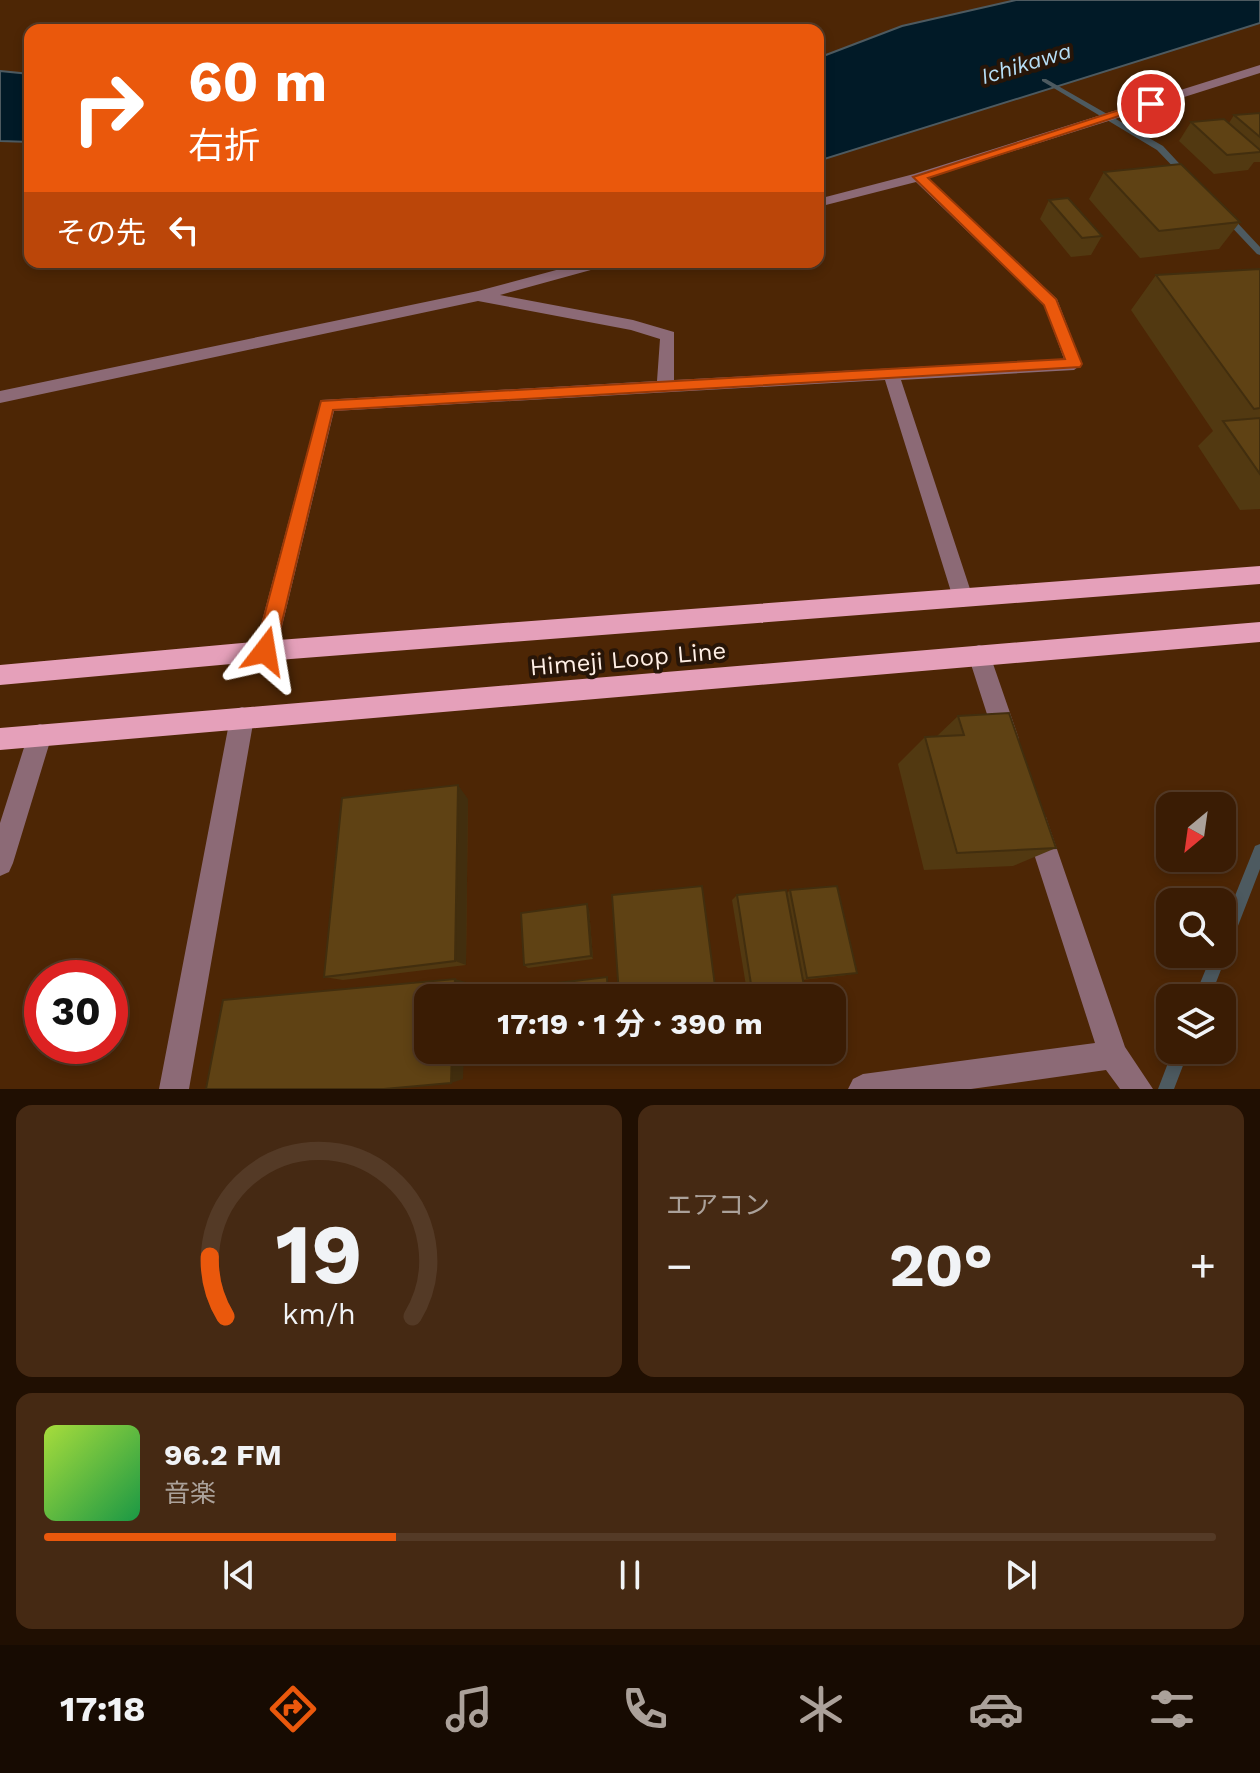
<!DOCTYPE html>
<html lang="ja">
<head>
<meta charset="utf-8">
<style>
  :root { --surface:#3a1c04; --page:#452913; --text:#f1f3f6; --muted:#aba19a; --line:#543a26; --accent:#ea580c }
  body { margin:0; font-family:"Work Sans","Noto Sans JP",sans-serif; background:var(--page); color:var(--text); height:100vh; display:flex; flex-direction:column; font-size:30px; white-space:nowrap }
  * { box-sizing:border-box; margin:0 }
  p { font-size:26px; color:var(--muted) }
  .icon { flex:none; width:44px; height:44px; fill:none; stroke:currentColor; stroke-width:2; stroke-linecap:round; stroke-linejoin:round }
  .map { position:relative; height:1089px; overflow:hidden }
  .sheet { display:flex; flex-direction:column; gap:16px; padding:16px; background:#200f02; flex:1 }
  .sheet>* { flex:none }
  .guide { position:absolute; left:24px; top:24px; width:800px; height:244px; border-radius:16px; box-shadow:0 4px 12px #0003,0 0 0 2px var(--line); background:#ea580c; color:#fff; overflow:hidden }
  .needle { width:52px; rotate:209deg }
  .tools { position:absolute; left:1156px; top:792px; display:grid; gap:16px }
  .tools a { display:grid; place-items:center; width:80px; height:80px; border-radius:16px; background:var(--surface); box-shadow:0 4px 12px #0003,0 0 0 2px var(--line); font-size:40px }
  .speed { position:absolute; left:24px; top:960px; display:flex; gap:16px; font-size:40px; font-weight:700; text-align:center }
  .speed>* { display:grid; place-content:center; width:104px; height:104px; border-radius:50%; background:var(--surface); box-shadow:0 4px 12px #0003,0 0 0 2px var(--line); line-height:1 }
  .speed .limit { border:12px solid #d22; background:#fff; color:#111 }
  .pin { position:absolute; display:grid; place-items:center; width:68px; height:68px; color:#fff; margin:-34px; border:4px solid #fff; border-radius:50%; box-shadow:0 2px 8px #0007 }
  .me { position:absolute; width:88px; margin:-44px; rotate:14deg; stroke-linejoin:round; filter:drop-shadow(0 0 6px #0008) }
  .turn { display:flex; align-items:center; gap:28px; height:168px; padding:0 32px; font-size:36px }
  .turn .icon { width:104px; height:104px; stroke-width:2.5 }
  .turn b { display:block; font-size:56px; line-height:68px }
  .then { display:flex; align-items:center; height:76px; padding:0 32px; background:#0003; gap:16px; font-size:30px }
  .big { font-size:60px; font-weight:700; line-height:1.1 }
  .sheet .card { flex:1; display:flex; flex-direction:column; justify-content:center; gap:12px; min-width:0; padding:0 28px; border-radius:16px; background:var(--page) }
  .sheet .dial { align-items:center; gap:0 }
  .dial svg { height:208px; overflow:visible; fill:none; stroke:var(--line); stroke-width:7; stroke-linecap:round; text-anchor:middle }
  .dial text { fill:var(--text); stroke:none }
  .song { display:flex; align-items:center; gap:24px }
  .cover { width:96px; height:96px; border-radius:12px; background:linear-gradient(135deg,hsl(80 70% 55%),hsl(140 70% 35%)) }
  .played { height:8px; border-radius:4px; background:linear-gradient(90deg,var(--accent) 30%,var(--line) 30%) }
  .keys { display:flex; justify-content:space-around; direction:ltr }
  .heat { display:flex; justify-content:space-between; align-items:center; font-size:44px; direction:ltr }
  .sheet .tiles { flex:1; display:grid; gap:16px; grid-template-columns:1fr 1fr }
  .card:last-child { grid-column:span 2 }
  .trip { position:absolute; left:414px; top:984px; width:432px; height:80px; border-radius:16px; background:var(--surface); box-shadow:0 4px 12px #0003,0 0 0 2px var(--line); font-weight:700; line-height:80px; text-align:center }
  .menu { display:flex; height:128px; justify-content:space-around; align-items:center; background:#170b02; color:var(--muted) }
  .menu .icon { width:56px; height:56px }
  .menu .on { color:var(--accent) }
  .menu b { font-size:36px; color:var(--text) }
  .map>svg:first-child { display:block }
  .water { fill:#011a27; stroke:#4d5a60; stroke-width:2 }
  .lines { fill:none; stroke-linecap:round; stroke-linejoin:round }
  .stream { fill:#4d5a60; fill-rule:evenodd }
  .minor { fill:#8c6a76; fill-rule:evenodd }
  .major { fill:#e5a0ba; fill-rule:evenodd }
  .wall { fill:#523911 }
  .shaded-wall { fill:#422e0e }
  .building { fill:#5f4214; stroke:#422e0e; stroke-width:2 }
  .route { fill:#ea580c; stroke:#983908; stroke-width:2 }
  .labels { text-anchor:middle; stroke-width:8; stroke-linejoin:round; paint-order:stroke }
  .far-water-label { font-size:22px; font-style:italic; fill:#b6def6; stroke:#271508 }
  .street-label { font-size:24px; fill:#ffefe5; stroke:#271508 }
</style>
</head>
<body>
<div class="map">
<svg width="1260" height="1089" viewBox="0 0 1260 1089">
  <rect width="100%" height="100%" fill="#4d2605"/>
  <path class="water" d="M1016,0H1260V23L818,161V58L902,26Z
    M0,71L30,74V142L0,141Z"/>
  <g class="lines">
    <path class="stream" d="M1042,79H1046L1163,146L1189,174L1182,176L1157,150L1042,81Z
      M1225,216H1231L1260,247V255L1257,254L1225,220Z
      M1260,844V869L1210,998H1194L1212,954H1222V928L1255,846Z
      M1173,1050H1189L1174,1089H1158Z"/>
    <path class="minor" d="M1260,65V73L928,178L1057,299L1082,364L1074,370L901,380L973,598L970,604L963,607L956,604L953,598L885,380L334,411L276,651L273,658L265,661L257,658L254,651L321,400L657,381L660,339L631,330L478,301L0,403V391L478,291L586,262H612L609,265L500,295L633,320L674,332V380L1064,359L1044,305L916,182L818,207V199L914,174Z
      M979,645L987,648L990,655L1019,739L1015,747L1007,750L999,747L995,739L968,655L971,648Z
      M242,707L250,710L254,718L189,1089H159L230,718L234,710Z
      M40,724L48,727L52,735L13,863L9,872L0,876V823L28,735L32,727Z
      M1037,814L1046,817L1049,826L1125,1047L1153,1089H1120L1106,1070L971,1089H848L853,1079L863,1074L1095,1043L1025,826L1028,817Z"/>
    <path class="major" d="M1260,566V584L265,661L0,685V665L265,641Z
      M1260,622V642L0,750V728Z"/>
  </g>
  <path class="wall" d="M1260,113V162H1254L1248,170L1214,174L1179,141L1191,122L1229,123L1234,115Z
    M1104,172L1240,222L1219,249L1140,258L1089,199Z
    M1049,200L1102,236L1091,255L1071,257L1040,219Z
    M1260,269V509L1240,510L1198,446L1213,431L1131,310L1156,275Z
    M958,716L1056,848L1013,866L924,870L898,764L925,737L937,736Z
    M468,799L466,965L343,980L324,977Z
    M790,890L857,973L847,975L802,980L805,991L748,998L732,900L737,895L786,894Z
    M612,895L715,986L711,988L620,997Z
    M589,909L593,959L528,968L524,965Z"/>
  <path class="shaded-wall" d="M458,785L468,799L466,965L455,961Z
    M587,904L589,909L593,959L591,956Z
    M455,979L466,982V998H454Z
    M452,1050H464L463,1079L451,1083Z"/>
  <path class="building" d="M1260,113V137L1234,115Z
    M1224,119L1260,150V152L1227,155L1191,122Z
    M1181,164L1240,222L1159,231L1104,172Z
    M1068,198L1102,236L1082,238L1049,200Z
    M1260,269V408L1254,409L1156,275Z
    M1260,418V474L1223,421Z
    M1009,713L1056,848L957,853L925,737L964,735L958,716Z
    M458,785L455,961L324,977L342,798Z
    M702,886L715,986L619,995L612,895Z
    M837,886L857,973L807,978L790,890Z
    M786,890L805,991L753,997L737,895Z
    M587,904L591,956L524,965L521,913Z
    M607,977L608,998H559L558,983Z
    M455,979L454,998H428V1050H452L451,1083L384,1089H206L223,1000Z
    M562,1050H613L614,1057L563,1065Z"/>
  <path class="route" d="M1147,101L1156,104L928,178L1056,299L1082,364L1080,367L333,410L275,651L272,658L265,660L258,658L255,651L321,401L1065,359L1044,305L913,177Z"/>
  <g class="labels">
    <g class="far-water-label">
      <text transform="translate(1026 63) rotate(-17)" y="8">Ichikawa</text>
    </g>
    <g class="street-label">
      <text transform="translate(628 659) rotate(-5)" y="8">Himeji Loop Line</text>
    </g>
  </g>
</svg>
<div class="tools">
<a><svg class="needle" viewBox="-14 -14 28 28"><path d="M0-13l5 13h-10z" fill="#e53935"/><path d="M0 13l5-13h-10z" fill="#aba19a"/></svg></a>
<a><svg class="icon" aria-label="search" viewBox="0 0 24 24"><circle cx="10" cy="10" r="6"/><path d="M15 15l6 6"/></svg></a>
<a><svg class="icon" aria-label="layers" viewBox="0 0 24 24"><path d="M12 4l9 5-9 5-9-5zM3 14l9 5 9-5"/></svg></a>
</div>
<div class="speed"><div class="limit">30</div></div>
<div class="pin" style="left:1151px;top:104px;background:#d93025"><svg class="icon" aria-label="arrive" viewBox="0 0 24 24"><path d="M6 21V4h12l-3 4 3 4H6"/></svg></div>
<svg class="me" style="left:265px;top:651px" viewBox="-20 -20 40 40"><path d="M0-17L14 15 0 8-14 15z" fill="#ea580c" stroke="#fff" stroke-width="4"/></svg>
<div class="trip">17:19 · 1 分 · 390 m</div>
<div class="guide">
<div class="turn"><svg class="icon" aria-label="right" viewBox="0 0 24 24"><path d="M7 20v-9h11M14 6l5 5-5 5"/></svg><div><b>60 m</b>右折</div></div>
<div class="then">その先<svg class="icon" aria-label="left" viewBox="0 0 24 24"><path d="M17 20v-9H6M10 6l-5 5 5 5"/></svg></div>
</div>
</div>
<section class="sheet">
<div class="tiles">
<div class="card dial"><svg viewBox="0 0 100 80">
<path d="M14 69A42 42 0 1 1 86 69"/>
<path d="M14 69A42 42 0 0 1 8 46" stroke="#ea580c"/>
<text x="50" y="56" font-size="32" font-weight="700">19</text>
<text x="50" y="72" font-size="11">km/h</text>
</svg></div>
<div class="card"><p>エアコン</p>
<div class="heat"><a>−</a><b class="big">20°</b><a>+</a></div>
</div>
<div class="card">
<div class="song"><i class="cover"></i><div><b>96.2 FM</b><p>音楽</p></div></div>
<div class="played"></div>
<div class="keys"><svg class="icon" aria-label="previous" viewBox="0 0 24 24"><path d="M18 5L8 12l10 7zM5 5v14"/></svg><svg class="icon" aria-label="pause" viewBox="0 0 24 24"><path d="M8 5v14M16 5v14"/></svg><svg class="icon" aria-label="next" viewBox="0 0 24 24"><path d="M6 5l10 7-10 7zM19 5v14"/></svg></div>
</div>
</div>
</section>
<nav class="menu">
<b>17:18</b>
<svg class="icon on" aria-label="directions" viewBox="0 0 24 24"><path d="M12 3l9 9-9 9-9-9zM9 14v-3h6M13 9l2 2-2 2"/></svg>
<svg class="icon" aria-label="music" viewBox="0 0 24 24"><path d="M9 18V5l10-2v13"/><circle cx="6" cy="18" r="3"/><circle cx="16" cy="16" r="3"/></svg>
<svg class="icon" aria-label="phone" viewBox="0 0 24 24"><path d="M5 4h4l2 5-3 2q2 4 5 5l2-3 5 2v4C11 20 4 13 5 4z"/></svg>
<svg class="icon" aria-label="climate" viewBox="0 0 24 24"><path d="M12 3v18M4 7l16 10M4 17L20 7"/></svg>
<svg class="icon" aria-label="car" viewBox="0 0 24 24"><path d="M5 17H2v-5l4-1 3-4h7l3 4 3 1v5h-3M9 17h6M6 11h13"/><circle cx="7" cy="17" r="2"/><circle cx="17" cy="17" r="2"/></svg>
<svg class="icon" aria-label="filters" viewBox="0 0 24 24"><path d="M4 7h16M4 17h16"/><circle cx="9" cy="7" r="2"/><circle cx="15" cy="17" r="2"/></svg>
</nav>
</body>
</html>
